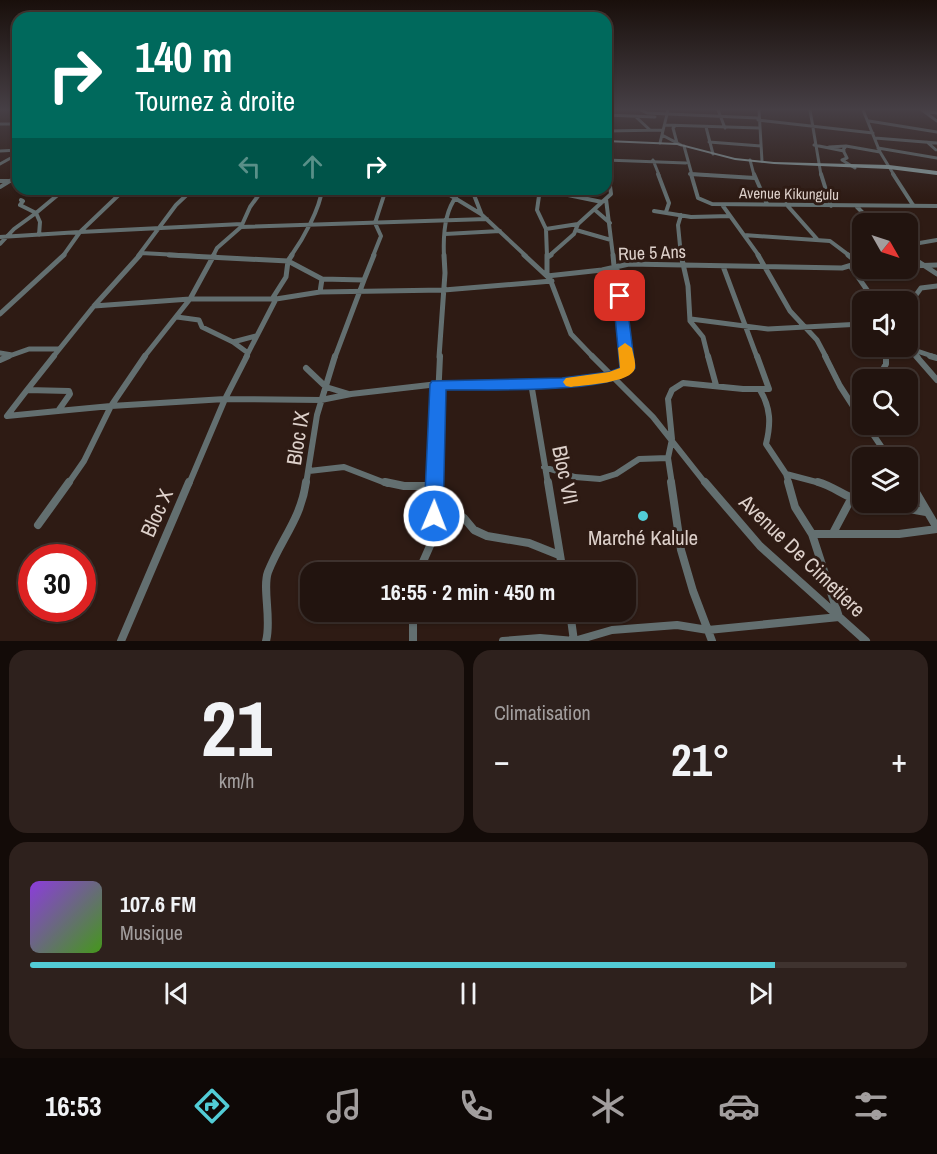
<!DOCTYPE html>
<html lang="fr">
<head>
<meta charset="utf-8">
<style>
  :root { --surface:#22140f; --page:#2e211d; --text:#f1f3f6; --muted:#a29e9e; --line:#3f332f; --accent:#52ccd6 }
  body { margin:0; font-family:"Archivo Narrow",sans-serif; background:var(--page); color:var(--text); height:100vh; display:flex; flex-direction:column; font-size:22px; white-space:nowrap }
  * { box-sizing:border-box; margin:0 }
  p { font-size:20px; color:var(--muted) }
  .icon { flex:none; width:33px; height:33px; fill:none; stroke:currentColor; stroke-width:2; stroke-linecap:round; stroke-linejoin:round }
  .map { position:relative; height:641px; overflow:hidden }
  .side { display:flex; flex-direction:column; gap:9px; padding:9px; background:#130b08; flex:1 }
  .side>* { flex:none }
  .guide { position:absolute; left:12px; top:12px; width:600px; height:183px; border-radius:18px; box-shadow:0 2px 4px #0004,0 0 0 2px var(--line); background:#00695c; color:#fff; overflow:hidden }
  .needle { width:39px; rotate:129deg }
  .tools { position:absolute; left:852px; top:213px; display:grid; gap:12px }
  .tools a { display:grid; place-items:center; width:66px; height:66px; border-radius:12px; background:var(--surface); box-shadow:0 2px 4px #0004,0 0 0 2px var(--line); font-size:30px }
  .speed { position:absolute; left:18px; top:544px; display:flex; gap:12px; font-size:30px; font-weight:700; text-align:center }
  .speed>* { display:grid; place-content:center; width:78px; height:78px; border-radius:50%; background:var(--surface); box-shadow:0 2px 4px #0004,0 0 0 2px var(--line); line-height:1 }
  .speed .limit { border:9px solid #d22; background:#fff; color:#111 }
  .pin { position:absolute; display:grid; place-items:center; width:51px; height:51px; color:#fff; margin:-26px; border-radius:12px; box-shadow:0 3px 9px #0006 }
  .me { position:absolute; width:66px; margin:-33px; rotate:1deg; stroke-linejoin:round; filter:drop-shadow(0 0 4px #0008) }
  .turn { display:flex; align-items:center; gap:21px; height:126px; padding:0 24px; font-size:27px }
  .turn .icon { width:78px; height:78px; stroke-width:2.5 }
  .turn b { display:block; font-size:42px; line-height:51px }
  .lanes { display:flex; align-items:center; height:57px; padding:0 24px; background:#0003; justify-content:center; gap:30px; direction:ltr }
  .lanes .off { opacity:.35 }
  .big { font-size:45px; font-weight:800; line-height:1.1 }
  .side .tile { flex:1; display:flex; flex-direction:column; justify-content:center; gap:9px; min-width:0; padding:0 21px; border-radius:18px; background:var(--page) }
  .side .dial { align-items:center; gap:0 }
  .dial b { font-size:78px; line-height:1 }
  .song { display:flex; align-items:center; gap:18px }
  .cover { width:72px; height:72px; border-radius:9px; background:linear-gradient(135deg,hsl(270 70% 55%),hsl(100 70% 35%)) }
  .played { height:6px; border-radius:3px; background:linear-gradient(90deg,var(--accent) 85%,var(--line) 85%) }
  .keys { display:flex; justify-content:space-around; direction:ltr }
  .heat { display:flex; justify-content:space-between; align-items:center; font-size:33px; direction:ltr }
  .side .tiles { flex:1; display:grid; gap:9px; grid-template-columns:1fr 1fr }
  .tile:last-child { grid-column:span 2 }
  .trip { position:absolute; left:300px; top:562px; width:336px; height:60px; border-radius:18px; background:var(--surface); box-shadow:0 2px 4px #0004,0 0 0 2px var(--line); font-weight:800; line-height:60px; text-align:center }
  .tabs { display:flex; height:96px; justify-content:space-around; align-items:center; background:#0e0806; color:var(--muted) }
  .tabs .icon { width:42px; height:42px }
  .tabs .selected { color:var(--accent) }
  .tabs b { font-size:27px; color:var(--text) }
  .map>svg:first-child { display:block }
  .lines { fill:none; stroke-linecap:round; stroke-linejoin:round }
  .street-far4 { stroke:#636f70; stroke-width:3 }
  .street-far3 { stroke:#636f70; stroke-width:4 }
  .street-far2 { stroke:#636f70; stroke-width:5 }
  .street-far1 { stroke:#636f70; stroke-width:6 }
  .street { stroke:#636f70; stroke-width:8 }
  .secondary { fill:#899d9e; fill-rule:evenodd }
  .route { fill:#1a73e8; stroke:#114b97; stroke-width:1.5 }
  .slow { fill:#f59e0b }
  .poi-dot { fill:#52ccd6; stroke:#2e1b14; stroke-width:2 }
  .labels { text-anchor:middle; stroke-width:6; stroke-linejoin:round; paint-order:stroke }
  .far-street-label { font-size:15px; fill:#ddd0ca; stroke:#2e1b14 }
  .street-label { font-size:18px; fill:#ddd0ca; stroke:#2e1b14 }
  .near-street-label { font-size:21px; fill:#ddd0ca; stroke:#2e1b14 }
  .near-poi-label { font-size:21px; fill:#ddd0ca; stroke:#2e1b14 }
</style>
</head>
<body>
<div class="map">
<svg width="937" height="641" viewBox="0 0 937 641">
  <rect width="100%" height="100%" fill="#2e1b14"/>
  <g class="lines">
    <path class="street-far4" d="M641,110L647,113L758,118
      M718,110L725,128
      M759,110L762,161
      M810,110L821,175
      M863,110L880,152L894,175
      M922,110L937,121
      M926,111L937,113
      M606,115L655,117
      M636,117L650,130
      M758,120L873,133
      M869,121L937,132
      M0,124H18
      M665,125L759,128
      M675,126L673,128L677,143
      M706,127L713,154
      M606,131L663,130
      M662,135L681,145
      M875,138L937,143
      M709,142L761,146
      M927,142L936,150
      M660,143L668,110
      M814,145L844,151
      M606,146L611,143
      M684,146L692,175
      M846,146L843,150L847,158L842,160L855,168
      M829,147L846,146L880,152
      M878,148L937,158
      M0,151L18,150
      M606,160L686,163
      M653,160L659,175
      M750,160L754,175
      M0,164L18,154
      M690,174L708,175"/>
    <path class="street-far3" d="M658,174L669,203L666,212
      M690,174L755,178
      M691,174L698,198L712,204L937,206
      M754,174L767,204
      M821,174L831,206
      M893,174L913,205
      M0,181H18
      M0,187L18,176
      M440,189L481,214L526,256
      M475,189L474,195L481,213
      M539,189L602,202
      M540,189L537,210L546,229L547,256
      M606,199L613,256
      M786,204L817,239
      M723,206L759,256
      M857,207L874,224
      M595,210L610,223
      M654,211L691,217L730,216
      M241,227L487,219
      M546,229L578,224L611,194L610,186L606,181
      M576,230L611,240
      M445,234L500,231
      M39,235L40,222L36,213L60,193V189
      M744,235L830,241L850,256
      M0,237L80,232L125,189
      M0,244L14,229L36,213L20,205L23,201L21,200
      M908,245L937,240
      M141,253L197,256
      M63,256L80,232L242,224
      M138,256L176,205L193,189
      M213,256L217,248L241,227L250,207L263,189
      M291,256C303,239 320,209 322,189
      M373,256L381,236L375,223L386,189
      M444,256C443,236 444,213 456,197
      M549,256L574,234L578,224
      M681,256L678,225L681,215"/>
    <path class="street-far2" d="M169,255L288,261L322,279L364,280L335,357
      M524,255L550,279L571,334L593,357
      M547,255V276L602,270L629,264L842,268L862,262
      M613,255L614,266
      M681,255L688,286L690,321L703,337L708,357
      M758,255L790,311L817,340L826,357
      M848,255L857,262
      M908,255L937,274
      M548,257L551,255
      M618,266L615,276L622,304L626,357
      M723,266L757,357
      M908,266L937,265
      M851,267L874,300
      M364,280L374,255
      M320,292L444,290L552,281
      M190,299L214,255
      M190,299H276
      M272,299L286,277L288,261L292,255
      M874,299H913L921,288L937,286
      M94,306L140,255
      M0,314L64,255
      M177,317L199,320L202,327L233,342L256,336
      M691,319L768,329L862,324
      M233,342L248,353
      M902,346L935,357
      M908,346L918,357
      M0,353L12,355L29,349H58
      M6,357L11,355
      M53,357L94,306L190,299
      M144,357L190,299
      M246,357L276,299L320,292L322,279
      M439,357L445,273L444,255
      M886,357L887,346"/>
    <path class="street-far1" d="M54,356L27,390L69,391L70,394L58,411L111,406L145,356
      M592,356L653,417L706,484
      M708,356L716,385
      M825,356L840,386L862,420
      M916,356L937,380
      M930,356L937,358
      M0,360L9,356
      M306,368L326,387L349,394
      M877,380L886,364V356
      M531,383L548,484
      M27,390L7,416L58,411
      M760,390C771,408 771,424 766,444L786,474L789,484
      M866,424L889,458
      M544,467L575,477L600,479L616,474L639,459L668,458
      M309,471L344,467L388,484
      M786,474L824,484
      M908,479L911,484
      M68,484L84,461L111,406L225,399L247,356
      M189,484L225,399L321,400L351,394L438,384L562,383L611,377L625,371L626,356
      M306,484L317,415L335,356
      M434,484L440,356
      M672,484L668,458L672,439L668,399L672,390L683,383L743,389H769L757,356"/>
    <path class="street" d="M385,482L404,486H435
      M548,482L563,573
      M671,482L681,550L693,591L712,641
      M705,482L760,546L866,641
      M818,482C836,487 845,498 862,501
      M910,482L937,528
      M433,497L464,518L474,530L487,536L529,543L559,555
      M870,502L926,512
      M38,525L69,482
      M833,533L851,499
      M812,534H899L937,529
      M418,573L433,539L434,482
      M413,612V641
      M570,612L574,641
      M121,641L189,482
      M266,641C272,620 262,588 268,572C281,539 301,519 306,482
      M503,641L540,638L574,641L612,630L677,625L708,630L839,617L812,534L795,507L788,482"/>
    <path class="secondary" d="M606,140L677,143L735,158L774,162L889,165L937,171V175L889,169L774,164L735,160L677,145L606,142Z"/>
  </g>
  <linearGradient id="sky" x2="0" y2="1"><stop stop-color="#190f0b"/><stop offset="0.55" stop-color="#463f45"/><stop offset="1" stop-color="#463f45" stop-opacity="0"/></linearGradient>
  <rect width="937" height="199" fill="url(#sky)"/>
  <path class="route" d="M620,292L626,296L635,368C619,395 479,389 446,390L443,516L441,521L434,524L427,521L424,516L430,384L432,381L562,378L609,372L620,368L613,296Z"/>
  <path class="slow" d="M625,343L632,348C633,354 636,362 635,368C632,383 584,385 571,387L566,386L563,382L566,378L609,372L620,368L618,348Z"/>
  <circle class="poi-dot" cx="643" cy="516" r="6"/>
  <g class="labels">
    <g class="far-street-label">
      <text transform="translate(789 194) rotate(1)" y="5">Avenue Kikungulu</text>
    </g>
    <g class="street-label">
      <text transform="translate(652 253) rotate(-2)" y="6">Rue 5 Ans</text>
    </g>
    <g class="near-street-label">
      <text transform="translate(298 438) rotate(-81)" y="7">Bloc IX</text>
      <text transform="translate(565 475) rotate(78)" y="7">Bloc VII</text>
      <text transform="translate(157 513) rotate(-66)" y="7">Bloc X</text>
      <text transform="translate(802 556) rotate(44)" y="7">Avenue De Cimetiere</text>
    </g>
    <g class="near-poi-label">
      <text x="643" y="545">Marché Kalule</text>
    </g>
  </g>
</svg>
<div class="tools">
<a><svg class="needle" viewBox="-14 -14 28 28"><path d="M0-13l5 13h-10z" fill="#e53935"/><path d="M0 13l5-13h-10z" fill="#a29e9e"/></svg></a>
<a><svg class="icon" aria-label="sound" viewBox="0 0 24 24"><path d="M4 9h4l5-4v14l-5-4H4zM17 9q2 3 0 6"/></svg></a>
<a><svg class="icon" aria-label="search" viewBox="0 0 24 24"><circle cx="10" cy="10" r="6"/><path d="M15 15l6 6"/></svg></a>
<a><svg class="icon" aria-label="layers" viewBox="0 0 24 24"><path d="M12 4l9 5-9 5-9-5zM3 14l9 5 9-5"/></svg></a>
</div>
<div class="speed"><div class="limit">30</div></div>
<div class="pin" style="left:620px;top:296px;background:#d93025"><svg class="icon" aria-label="arrive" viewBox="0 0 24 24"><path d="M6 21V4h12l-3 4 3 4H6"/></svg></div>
<svg class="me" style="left:434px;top:516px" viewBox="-20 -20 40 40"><circle r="17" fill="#1a73e8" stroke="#fff" stroke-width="3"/><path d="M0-11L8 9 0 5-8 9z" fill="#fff"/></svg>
<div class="trip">16:55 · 2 min · 450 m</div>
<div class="guide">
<div class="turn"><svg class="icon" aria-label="right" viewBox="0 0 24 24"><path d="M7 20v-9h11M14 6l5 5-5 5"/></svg><div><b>140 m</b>Tournez à droite</div></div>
<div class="lanes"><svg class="icon off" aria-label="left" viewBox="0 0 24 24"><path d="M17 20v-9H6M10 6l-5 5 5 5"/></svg><svg class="icon off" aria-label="ahead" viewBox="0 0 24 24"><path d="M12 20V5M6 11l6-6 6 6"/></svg><svg class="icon" aria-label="right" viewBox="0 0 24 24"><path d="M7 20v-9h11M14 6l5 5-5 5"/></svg></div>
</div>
</div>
<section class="side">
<div class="tiles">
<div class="tile dial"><b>21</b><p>km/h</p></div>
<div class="tile"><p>Climatisation</p>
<div class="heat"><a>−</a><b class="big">21°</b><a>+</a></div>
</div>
<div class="tile">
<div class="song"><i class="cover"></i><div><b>107.6 FM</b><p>Musique</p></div></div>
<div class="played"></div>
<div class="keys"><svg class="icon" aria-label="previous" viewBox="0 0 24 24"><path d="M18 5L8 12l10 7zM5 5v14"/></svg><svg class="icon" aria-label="pause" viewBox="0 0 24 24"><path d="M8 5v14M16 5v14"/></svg><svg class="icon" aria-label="next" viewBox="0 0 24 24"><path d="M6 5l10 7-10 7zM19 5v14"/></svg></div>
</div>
</div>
</section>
<nav class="tabs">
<b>16:53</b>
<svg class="icon selected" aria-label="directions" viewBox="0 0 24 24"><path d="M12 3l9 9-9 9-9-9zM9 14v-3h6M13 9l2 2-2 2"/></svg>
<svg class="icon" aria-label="music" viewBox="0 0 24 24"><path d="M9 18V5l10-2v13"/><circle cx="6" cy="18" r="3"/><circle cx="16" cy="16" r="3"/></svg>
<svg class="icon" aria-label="phone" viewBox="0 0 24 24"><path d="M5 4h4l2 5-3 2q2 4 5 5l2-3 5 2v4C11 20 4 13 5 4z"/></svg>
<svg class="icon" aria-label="climate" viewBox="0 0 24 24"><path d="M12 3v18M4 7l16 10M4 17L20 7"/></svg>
<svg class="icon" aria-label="car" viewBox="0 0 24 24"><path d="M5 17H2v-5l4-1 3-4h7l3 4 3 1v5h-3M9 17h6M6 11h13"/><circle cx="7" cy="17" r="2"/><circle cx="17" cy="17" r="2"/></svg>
<svg class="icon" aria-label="filters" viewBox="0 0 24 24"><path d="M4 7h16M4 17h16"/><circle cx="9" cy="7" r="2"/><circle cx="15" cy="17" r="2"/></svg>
</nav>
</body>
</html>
